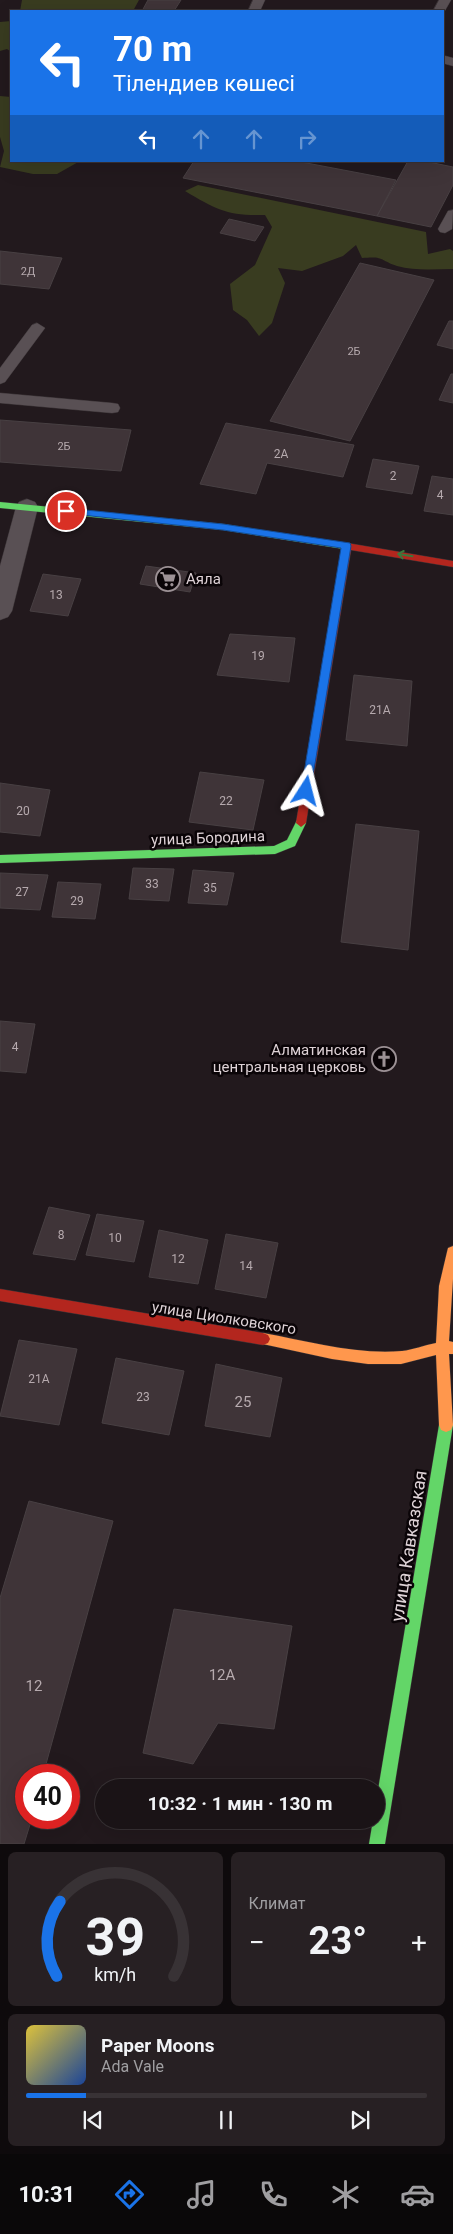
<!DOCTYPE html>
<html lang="ru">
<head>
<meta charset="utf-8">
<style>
  :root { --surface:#1a1316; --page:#272023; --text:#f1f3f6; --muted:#9f9ea1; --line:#383235; --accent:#1a73e8 }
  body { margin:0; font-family:Roboto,sans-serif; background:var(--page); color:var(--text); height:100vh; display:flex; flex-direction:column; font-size:19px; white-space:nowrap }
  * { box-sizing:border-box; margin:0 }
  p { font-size:16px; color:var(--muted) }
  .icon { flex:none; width:28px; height:28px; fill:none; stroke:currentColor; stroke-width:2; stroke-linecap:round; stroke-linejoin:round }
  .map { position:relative; height:1844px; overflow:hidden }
  .side { display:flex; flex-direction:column; gap:8px; padding:8px; background:#0e0a0c; flex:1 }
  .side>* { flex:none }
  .banner { position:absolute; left:10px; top:10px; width:434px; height:152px; border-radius:0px; box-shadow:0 5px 20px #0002,0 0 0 1px var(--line); background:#1a73e8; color:#fff; overflow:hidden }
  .speed { position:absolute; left:15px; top:1764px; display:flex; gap:10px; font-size:25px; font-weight:700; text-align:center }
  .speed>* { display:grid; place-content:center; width:65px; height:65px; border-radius:50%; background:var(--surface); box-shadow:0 5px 20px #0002,0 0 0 1px var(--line); line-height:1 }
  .speed .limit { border:8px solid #d22; background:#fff; color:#111 }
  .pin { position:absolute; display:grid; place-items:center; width:42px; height:42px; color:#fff; margin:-21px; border:2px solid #fff; border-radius:50%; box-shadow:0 1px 5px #0007 }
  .me { position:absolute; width:55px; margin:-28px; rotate:9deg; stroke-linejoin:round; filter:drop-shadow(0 0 4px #0008) }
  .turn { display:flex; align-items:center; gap:18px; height:105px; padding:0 20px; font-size:22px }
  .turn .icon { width:65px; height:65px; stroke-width:2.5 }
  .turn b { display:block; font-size:35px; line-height:42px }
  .lanes { display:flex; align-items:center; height:48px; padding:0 20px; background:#0003; justify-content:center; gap:25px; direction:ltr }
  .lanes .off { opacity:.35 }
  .big { font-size:38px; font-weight:700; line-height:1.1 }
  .side .widget { flex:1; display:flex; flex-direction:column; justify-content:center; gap:8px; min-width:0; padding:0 18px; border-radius:8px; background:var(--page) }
  .side .dial { align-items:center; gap:0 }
  .dial svg { height:130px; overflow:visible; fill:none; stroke:var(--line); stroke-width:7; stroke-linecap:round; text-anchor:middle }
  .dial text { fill:var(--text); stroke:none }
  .song { display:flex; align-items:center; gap:15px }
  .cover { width:60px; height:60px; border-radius:8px; background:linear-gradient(135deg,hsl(50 70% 55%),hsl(220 70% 35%)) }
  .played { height:5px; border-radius:2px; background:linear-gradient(90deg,var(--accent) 15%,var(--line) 15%) }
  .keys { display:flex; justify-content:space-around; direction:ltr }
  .heat { display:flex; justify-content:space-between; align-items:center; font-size:28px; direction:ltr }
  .side .tiles { flex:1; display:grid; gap:8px; grid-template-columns:1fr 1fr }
  .widget:last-child { grid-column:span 2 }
  .trip { position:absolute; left:95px; top:1779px; width:290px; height:50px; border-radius:25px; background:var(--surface); box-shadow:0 5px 20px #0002,0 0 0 1px var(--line); font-weight:700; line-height:50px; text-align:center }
  .tab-bar { display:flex; height:80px; justify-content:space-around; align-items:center; background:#0a0809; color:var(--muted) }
  .tab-bar .icon { width:35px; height:35px }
  .tab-bar .active { color:var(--accent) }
  .tab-bar b { font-size:22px; color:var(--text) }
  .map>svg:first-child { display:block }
  .green { fill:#393c20 }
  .building { fill:#3f3438; stroke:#484043 }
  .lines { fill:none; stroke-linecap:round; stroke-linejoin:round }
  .lane-casing { stroke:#3b3437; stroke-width:1 }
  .street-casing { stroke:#3b3437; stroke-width:1 }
  .fast-casing { stroke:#3b3437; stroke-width:1 }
  .slow-casing { stroke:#3b3437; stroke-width:1 }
  .jam-casing { stroke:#3b3437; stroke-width:1 }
  .lane { fill:#595054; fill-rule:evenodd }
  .street { fill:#595054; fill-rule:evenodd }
  .fast { fill:#63d668; fill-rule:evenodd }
  .slow { fill:#ff974d; fill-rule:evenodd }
  .jam { fill:#b3261e; fill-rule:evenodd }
  .oneway { stroke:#3b783c }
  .route { fill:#1a73e8; stroke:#114b97 }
  .labels { text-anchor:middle; stroke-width:5; stroke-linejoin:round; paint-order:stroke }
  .far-number-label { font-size:11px; fill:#b6aaae }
  .number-label { font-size:12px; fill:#b6aaae }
  .poi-label { font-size:15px; fill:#ded2d6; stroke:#0a0407; text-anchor:start }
  .street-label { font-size:15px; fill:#ded2d6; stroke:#0a0407 }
  .near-number-label { font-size:15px; fill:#b6aaae }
  .near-street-label { font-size:18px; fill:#ded2d6; stroke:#0a0407 }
</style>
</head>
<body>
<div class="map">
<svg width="453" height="1844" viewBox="0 0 453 1844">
  <rect width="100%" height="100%" fill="#22191d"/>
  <path class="green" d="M22,0H139L133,11H20Z
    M11,21V52L7,49L0,51V22Z
    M0,96L11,97V161H80L57,174H33L0,167L4,151L0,137Z
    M198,185L426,232L428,254L450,249L453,251V269C434,269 415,271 397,266C379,260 385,256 362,258L356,245L343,256L302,271L278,268L285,283L272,323L259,336L247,320L233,310L230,284L255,265L272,227L265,215C228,216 217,210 185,191Z"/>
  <path class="building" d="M148,0H181L174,11H142Z
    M194,161H296L396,180L377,216L183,178Z
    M408,161H424L453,167V185L431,227L377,216Z
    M229,219L264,227L255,241L220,233Z
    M0,251L62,258L49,289L0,284Z
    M360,263L434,280L350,441L270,421Z
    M449,321H453V349L437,345Z
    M451,374H453V403L439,400Z
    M0,420L131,430L121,471L0,462Z
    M226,423L354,445L343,477L267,463L256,494L200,484Z
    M373,459L419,466L412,494L366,487Z
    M432,476L453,479V515L424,511Z
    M146,566L196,573L190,592L140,584Z
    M43,574L81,579L68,616L30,611Z
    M230,634L295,638L289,682L217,675Z
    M354,675L412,681L407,746L346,740Z
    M200,772L264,780L253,830L189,822Z
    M0,783L50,790L40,836L0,832Z
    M356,824L419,831L408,950L341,942Z
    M133,868L174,869L169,901L129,899Z
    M193,870L234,873L227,905L188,903Z
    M0,873L48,875L40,910L0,908Z
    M58,882L101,884L95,919L52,917Z
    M0,1021L35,1024L26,1073L0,1071Z
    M49,1207L90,1215L75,1260L33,1254Z
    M97,1214L144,1221L134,1262L86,1255Z
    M159,1230L208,1240L198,1284L149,1277Z
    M226,1234L278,1243L266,1298L215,1289Z
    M19,1340L77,1349L59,1425L0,1416Z
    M116,1358L184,1371L169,1435L102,1423Z
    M216,1364L282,1378L270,1437L205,1426Z
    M29,1501L113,1521L43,1775H26V1818H32L24,1844H0V1598Z
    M174,1609L292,1626L274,1729L218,1723L193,1764L143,1753Z"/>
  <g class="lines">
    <defs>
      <path id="lane" d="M253,0H265L260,11H248Z
        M439,0H451L443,14L442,11H433Z
        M442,55L453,58V66L442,63Z
        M453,210L452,229L445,233L440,232L438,229L448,211Z
        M37,323L45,328L5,382L0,384V368L32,325Z
        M0,393L112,403L118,404L120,408L118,412L112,413L0,403Z"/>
      <path id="street" d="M27,499L35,502L38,507L12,611L8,617L0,620V566L16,507L19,502Z"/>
      <path id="fast" d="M0,502L223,524L350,544L355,547L350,550L223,530L0,508Z
        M301,819L306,823L295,846L275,854L0,863V855L274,846L287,840L297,820Z
        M446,1418L451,1420L453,1425L385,1844H369L373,1820H376V1802L439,1425L441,1420Z"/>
      <path id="slow" d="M453,1246V1279L449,1341L453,1342V1354H449L453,1425L451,1430L446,1432L441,1430L439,1425L436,1355L401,1364H368L332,1359L258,1343L256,1339L258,1335L263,1333C308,1341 356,1355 402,1351C413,1350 424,1345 436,1343L439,1286L447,1252L448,1248Z"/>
      <path id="jam" d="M347,543L453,561V567L351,550L306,823L301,827L296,823L342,546Z
        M0,1289L263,1333L268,1335L270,1339L268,1343L263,1345L0,1301Z"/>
    </defs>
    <use href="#lane" class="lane-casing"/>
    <use href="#street" class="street-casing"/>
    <use href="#fast" class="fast-casing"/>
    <use href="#slow" class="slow-casing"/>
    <use href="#jam" class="jam-casing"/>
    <use href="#lane" class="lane"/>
    <use href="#street" class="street"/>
    <use href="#fast" class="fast"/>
    <use href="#slow" class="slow"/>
    <use href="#jam" class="jam"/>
  </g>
  <defs><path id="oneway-shaft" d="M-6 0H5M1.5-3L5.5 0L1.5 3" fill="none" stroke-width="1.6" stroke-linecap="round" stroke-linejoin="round" transform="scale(1.25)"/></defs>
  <use class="oneway" href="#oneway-shaft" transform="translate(405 555) rotate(-171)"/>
  <path class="route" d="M66,508L223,524L350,543L351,546L310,794L306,796L301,791L341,548L223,530L63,513L61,511Z"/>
  <defs>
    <symbol id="supermarket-ring" viewBox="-11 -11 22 22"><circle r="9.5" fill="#0a0407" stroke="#9c9195" stroke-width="1.5"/><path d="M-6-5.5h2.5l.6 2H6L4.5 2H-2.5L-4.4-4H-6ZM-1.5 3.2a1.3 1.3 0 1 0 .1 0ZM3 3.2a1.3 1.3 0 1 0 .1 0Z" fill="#9c9195"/></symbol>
    <symbol id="church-ring" viewBox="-11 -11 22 22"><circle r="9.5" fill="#0a0407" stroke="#9c9195" stroke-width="1.5"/><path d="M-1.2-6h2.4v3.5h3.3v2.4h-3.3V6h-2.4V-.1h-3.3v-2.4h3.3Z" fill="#9c9195"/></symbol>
  </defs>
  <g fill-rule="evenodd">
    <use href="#supermarket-ring" x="154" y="565" width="28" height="28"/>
    <use href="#church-ring" x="370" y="1045" width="28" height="28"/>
  </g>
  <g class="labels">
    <g class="far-number-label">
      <text x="28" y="275">2Д</text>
      <text x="354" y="355">2Б</text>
      <text x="64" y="450">2Б</text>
    </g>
    <g class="number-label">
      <text x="281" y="458">2А</text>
      <text x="393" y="480">2</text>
      <text x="440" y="499">4</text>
      <text x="56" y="599">13</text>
      <text x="258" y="660">19</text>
      <text x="380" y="714">21А</text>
      <text x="226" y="805">22</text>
      <text x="23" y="815">20</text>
      <text x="152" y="888">33</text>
      <text x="210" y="892">35</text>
      <text x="22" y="896">27</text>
      <text x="77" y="905">29</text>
      <text x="15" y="1051">4</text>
      <text x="61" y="1239">8</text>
      <text x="115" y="1242">10</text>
      <text x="178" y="1263">12</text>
      <text x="246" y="1270">14</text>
      <text x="39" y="1383">21А</text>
      <text x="143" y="1401">23</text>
    </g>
    <g class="poi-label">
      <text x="186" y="584">Аяла</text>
      <text x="366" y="1055" text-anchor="end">Алматинская<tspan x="366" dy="17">центральная церковь</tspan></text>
    </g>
    <g class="street-label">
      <text transform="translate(208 838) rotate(-2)" y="5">улица Бородина</text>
      <text transform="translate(224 1318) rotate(9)" y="5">улица Циолковского</text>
    </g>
    <g class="near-number-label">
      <text x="243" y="1407">25</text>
      <text x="222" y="1680">12А</text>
      <text x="34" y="1691">12</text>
    </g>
    <g class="near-street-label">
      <text transform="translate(409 1546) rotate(-81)" y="6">улица Кавказская</text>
    </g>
  </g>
</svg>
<div class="speed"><div class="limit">40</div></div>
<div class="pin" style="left:66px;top:511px;background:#d93025"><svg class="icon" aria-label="arrive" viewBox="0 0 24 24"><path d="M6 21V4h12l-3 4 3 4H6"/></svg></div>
<svg class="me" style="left:306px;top:791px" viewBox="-20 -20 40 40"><path d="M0-17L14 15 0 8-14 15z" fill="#1a73e8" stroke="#fff" stroke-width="4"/></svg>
<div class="trip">10:32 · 1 мин · 130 m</div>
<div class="banner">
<div class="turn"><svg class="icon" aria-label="left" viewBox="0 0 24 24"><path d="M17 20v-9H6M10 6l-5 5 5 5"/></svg><div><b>70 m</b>Тілендиев көшесі</div></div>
<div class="lanes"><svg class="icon" aria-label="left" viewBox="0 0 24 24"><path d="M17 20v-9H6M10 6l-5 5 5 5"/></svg><svg class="icon off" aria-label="ahead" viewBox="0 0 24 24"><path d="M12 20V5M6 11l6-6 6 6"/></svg><svg class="icon off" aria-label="ahead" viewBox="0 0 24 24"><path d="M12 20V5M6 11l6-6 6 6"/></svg><svg class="icon off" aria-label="right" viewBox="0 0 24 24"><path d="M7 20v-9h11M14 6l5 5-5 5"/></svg></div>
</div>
</div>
<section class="side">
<div class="tiles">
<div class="widget dial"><svg viewBox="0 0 100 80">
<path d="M14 69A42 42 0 1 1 86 69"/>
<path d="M14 69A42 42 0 0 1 16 23" stroke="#1a73e8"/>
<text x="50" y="56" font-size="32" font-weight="700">39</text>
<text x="50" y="72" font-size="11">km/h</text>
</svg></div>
<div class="widget"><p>Климат</p>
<div class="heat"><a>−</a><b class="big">23°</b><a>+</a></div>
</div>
<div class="widget">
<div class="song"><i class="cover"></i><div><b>Paper Moons</b><p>Ada Vale</p></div></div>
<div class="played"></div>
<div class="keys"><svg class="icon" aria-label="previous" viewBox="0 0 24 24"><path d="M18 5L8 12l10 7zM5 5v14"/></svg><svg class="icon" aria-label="pause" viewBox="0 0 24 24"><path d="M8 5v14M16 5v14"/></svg><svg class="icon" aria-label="next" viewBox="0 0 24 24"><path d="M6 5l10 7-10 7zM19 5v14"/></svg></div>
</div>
</div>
</section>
<nav class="tab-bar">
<b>10:31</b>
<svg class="icon active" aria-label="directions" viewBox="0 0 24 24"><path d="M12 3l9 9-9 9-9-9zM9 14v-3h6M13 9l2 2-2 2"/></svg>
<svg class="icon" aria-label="music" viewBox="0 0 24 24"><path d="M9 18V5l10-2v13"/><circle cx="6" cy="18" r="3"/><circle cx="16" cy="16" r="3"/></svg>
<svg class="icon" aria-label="phone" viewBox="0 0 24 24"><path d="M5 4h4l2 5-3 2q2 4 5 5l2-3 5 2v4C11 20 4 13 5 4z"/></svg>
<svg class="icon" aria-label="climate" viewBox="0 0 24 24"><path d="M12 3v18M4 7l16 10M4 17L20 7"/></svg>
<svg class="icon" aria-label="car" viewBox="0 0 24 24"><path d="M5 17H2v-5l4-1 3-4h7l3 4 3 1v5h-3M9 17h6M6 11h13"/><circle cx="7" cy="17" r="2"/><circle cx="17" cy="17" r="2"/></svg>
</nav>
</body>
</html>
